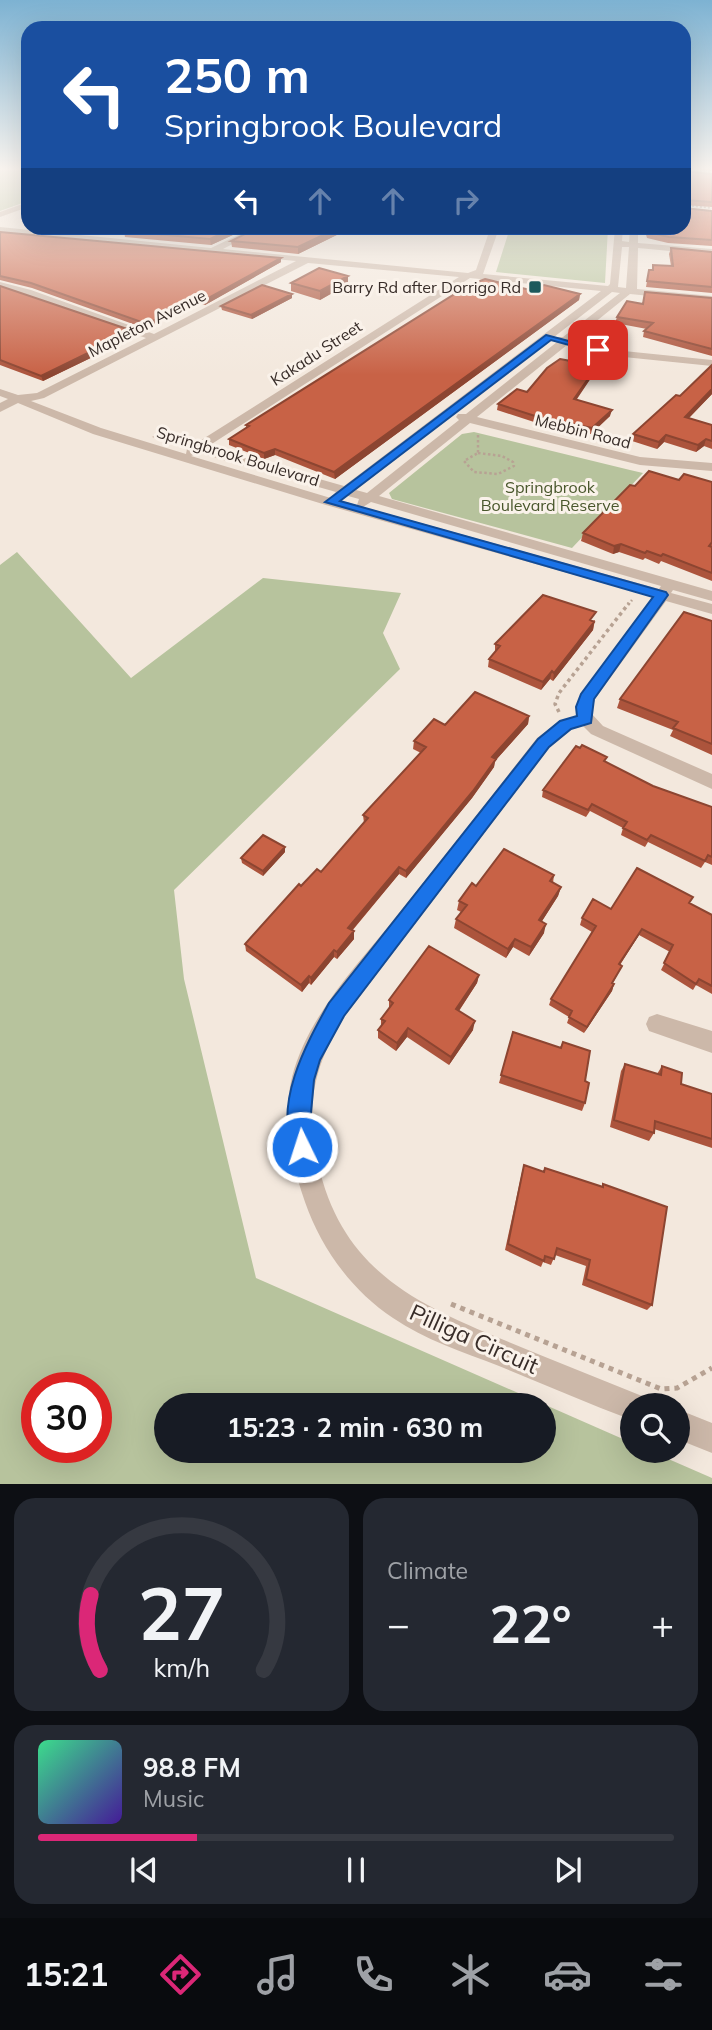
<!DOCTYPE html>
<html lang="en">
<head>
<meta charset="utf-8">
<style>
  :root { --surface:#171b24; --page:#242831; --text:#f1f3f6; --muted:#9ea1a6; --line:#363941; --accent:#db2777 }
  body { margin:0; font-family:Mulish,sans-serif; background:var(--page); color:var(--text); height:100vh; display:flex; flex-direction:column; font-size:26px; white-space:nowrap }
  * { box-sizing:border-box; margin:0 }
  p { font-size:23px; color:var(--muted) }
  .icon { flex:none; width:38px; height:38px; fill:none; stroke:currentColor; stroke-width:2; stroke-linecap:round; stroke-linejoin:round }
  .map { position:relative; height:1484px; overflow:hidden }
  .drawer { display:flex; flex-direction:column; gap:14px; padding:14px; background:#0d0f14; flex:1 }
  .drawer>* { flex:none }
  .top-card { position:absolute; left:21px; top:21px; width:670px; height:214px; border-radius:21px; box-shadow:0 7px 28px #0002; background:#1a4fa0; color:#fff; overflow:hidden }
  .tools { position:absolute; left:620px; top:1393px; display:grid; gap:14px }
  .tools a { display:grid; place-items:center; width:70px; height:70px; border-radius:50%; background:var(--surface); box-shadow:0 7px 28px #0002; font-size:35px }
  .speed { position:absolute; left:21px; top:1372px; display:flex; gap:14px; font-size:35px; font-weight:700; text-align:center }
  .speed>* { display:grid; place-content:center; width:91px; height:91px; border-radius:50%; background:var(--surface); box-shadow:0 7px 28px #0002; line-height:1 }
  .speed .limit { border:10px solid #d22; background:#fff; color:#111 }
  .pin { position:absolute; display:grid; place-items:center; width:60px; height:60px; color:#fff; margin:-30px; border-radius:14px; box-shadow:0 4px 10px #0006 }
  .me { position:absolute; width:77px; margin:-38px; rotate:356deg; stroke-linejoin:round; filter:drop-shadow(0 0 5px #0008) }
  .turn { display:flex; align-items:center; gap:24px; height:147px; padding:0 28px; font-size:32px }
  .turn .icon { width:91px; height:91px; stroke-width:2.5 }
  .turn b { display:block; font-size:49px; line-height:60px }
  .lanes { display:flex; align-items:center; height:66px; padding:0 28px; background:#0003; justify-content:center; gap:35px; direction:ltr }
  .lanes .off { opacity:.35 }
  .big { font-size:52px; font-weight:700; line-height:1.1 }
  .drawer .widget { flex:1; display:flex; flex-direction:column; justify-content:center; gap:10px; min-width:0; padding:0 24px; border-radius:21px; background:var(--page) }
  .drawer .dial { align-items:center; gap:0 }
  .dial svg { height:182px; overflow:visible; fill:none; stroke:var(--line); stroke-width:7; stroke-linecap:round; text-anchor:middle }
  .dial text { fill:var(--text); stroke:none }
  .song { display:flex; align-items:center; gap:21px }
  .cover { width:84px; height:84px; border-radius:10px; background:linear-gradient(135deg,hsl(150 70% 55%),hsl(260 70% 35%)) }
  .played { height:7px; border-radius:4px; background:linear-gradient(90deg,var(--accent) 25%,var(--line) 25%) }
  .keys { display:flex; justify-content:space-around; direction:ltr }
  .heat { display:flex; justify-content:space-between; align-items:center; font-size:38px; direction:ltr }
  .drawer .tiles { flex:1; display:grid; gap:14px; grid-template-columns:1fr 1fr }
  .widget:last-child { grid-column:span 2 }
  .trip { position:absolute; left:154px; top:1393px; width:402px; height:70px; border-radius:35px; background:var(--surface); box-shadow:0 7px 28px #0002; font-weight:700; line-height:70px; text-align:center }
  .tabs { display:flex; height:112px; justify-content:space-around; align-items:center; background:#090b0e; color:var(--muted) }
  .tabs .icon { width:49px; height:49px }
  .tabs .selected { color:var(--accent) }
  .tabs b { font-size:32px; color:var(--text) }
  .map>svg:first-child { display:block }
  .green { fill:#b7c39d; fill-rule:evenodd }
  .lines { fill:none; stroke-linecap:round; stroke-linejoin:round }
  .path-far3 { stroke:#b7a293; stroke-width:2; stroke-dasharray:2 2; stroke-linecap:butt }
  .path-far2 { stroke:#b7a293; stroke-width:2.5; stroke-dasharray:2.5 2.5; stroke-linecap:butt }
  .path-far1 { stroke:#b7a293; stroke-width:3.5; stroke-dasharray:3.5 3.5; stroke-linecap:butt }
  .path { stroke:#b7a293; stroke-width:5; stroke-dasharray:5 5; stroke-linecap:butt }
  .minor { fill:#ccb8a9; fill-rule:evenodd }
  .wall { fill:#ac543c }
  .shaded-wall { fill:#8c4531 }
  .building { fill:#c86246; stroke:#8c4531; stroke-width:2 }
  .route { fill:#1a73e8; stroke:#114b97; stroke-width:2 }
  .poi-dot { fill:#1d595b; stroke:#faf2ea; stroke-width:2.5 }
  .labels { text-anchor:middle; stroke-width:6; stroke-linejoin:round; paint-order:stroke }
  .far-poi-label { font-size:16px; fill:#382d29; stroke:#faf2ea; text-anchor:end }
  .far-street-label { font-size:16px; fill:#382d29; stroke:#faf2ea }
  .far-park-label { font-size:16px; fill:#49572c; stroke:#faf2ea }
  .near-street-label { font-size:23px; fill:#382d29; stroke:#faf2ea }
</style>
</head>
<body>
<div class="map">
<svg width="712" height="1484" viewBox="0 0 712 1484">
  <rect width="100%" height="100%" fill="#f3e8dd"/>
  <path class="green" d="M0,168H28V201L0,211Z
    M510,228H608L605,283L496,272Z
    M474,432L630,470L643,473L572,548L392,499L389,493L462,434Z
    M17,552L131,678L263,578L401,593L383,633L400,669L174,890L184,979L256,1278L632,1443V1451H650L712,1478V1484H0V565ZM37,1388H96V1447H37ZM544,1405V1451H166V1405Z"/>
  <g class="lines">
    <path class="path-far3" d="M684,170L712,172
      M684,205L712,208
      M413,228L444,230"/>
    <path class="path-far2" d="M478,435V453
      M478,453L502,456L513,462L514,466L498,474L474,472L464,461Z
      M628,605L632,600"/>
    <path class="path-far1" d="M559,712L555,704L559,693L629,603"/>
    <path class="path" d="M451,1304L661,1389L677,1388L712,1368"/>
    <path class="minor" d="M28,202V207L0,217V212Z
      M0,227L211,248L253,228H263L223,249L468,273L476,270L488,235L452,228H481L497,234L483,274L608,286L610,284L615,228H623L622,241L629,242L630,228H638V243L712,249V255L638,248L637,289L712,296V302L630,294L573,340L614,350L712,360V366L614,356L567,345L477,417L640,457L712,463V471L640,465L470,423L379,496L712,591V601L673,590L671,593L712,604V614L666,601L595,699L591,713L603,726L712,774V789L591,734L583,726L572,729L549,748L345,1016C314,1065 305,1105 318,1163C341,1268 413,1303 504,1340C550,1359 596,1377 642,1396L646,1405H632V1420C587,1403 543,1384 499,1366C463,1352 425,1340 393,1318C352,1291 321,1248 305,1202C291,1162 282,1119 292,1077C308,1015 357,966 395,918C443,858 490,798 537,738L560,721L576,716L581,694L653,597L326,505L93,434L18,403L0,412V403L8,399L0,396V389L18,395L37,393L146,338L0,288V282L31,290L154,334L296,261L0,233ZM622,247H629L626,288L618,287ZM308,263L459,277L195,444L158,433L152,437L187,449L186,454L101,428L31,401L44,398ZM470,278L601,291L344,486L207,447ZM612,292L620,293L563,337H554ZM552,338L557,342L466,414H458L456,417L459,420L367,493L356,490ZM199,453L336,492L332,496L334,499L191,456ZM348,496L359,499L357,505L335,499ZM371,502L661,586L659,589L363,507Z
      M657,1014L712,1031V1053L649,1031L646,1024L649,1017Z
      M677,1409L712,1423V1453L677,1439Z"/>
  </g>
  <path class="wall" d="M684,168H712V171Z
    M685,172L712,174V207L684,205Z
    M712,211V246L668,243L647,238L644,228H684Z
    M248,228L211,245L125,237L124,231Z
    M257,228H351L298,254L232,247L231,241Z
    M0,232L281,258V262L205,305L199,303L147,329L32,288L0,280Z
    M671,248L712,252V293L646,287L649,270H652L653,265L671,266L669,254Z
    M291,283L348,284L320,300L291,291Z
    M0,286L134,337L43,381L0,365Z
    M534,291L580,294L579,300L335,479L275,455L264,459L229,445V439L246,428V425Z
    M292,294V298L252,319L222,310L221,306Z
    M712,298V356L643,337L644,331L647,329L615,323L617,317L642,304Z
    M712,365V394L689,418L712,425V449L704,446L696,452L664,442L657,449L632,441L633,434L680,396Z
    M597,366L595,372L576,399L610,416L591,434L534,422L497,410L498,404Z
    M679,480L712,482V581L661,561L659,564L645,558L643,560L619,552L613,554L581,541L583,533L635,486Z
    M595,620L593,630L553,681L550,679L541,690L488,667L489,659L495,652V644Z
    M712,621V755L670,736L673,730L617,708L620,699Z
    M529,716L528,724L495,761L494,767L472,798L406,878L399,874L352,931H354V939L337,959L334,957L311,985L309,983L302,992L246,951L245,944L301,886L321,872L364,823L363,815L421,753L413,749L414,741L445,725Z
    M580,748L607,757L605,762L653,786L712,807V865L705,862L701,868L648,842L645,847L621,835L623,828L590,811L586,817L542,797L543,790Z
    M285,852L263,876L242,863L241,858Z
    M554,875L553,883L561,887L558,896L542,921L544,933L529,956L513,947L506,958L454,928L456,919L461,912L457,910L459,901L476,886Z
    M690,904L712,915V994L696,985L693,990L661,970L670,952L639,935L620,965L622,966L613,983L614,984L612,991L584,1033L567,1023L569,1017L549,1005L551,999L592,932L580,925L582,918L611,909Z
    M479,975L477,983L459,1011L473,1030L449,1065L407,1037L396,1051L378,1038V1030L381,1026V1019L389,1008V1000Z
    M513,1032L560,1048L563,1042L585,1081V1103L582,1111L499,1083Z
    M625,1064L657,1074L662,1066L681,1084L712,1094V1148L654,1129V1133L649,1141L610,1127L621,1071Z
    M524,1165L543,1172L545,1168L601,1187L603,1184L652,1305L647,1310L582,1285L586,1266L555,1255L551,1265L543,1262L541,1267L505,1250L522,1172Z"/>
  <path class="shaded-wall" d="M234,228H248L211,245L210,239Z
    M338,228H351L298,254V247Z
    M281,258V262L205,305V300Z
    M348,276V284L320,300V291Z
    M292,294V298L252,319L251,315Z
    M580,294L579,300L335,479L334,472Z
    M198,298L199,303L147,329V324Z
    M133,331L134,337L43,381L41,376Z
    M597,366L595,372L573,405L574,399Z
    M712,389V394L683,424L685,417Z
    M612,410L610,416L591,434L592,428Z
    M666,435L664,442L657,449L659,442Z
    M706,439L704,446L696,452L698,445Z
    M275,449V455L264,459V453Z
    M621,544L619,552L613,554L614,546Z
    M594,622L593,630L553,681L554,673Z
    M552,671L550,679L541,690L543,682Z
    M529,716L528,724L495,761L494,767L472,798L406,878V871L492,757Z
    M285,847V852L263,876V871Z
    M399,867V874L348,935V928Z
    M561,887L558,896L537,929L539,920Z
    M546,924L544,933L529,956L531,947Z
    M642,929L639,935L616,970L619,964Z
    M354,931V939L337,959V952Z
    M515,939L513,947L506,958L508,949Z
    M334,950V957L311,985V978Z
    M479,975L477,983L454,1018L456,1009Z
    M309,976V983L302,992L301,985Z
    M614,984L612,991L584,1033L587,1027Z
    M475,1021L473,1030L449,1065L451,1057Z
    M408,1028L407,1037L396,1051L397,1043Z"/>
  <path class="building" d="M684,171L712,174V202L685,200L684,205Z
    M684,208L712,211V240L669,237L648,232L647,228H684Z
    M131,228H234L210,239L124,231Z
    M257,228H338L298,247L231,241Z
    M0,232L281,258L205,300L198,298L147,324L31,283L0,276Z
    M671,248L712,252V287L647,281L649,270H653V265L673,266Z
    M319,268L348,276L320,291L291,283Z
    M485,279L534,291L544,285L580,294L334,472L275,449L264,453L229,439L249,426L246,425L469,285Z
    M262,285L292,294L251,315L221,306Z
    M0,286L133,331L41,376L0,360Z
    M645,292L712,298V349L644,331L653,323L617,317L627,301L643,304Z
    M560,359L597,366L574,399L612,410L592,428L535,416L498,404L517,389L527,392L547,368Z
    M712,365V389L685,417L712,425V441L706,439L698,445L666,435L659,442L633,434L676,395L680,396Z
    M649,471L679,480L684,474L712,482V542L709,546L712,547V573L663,554L661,556L647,551L645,553L621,544L614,546L583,533L630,485L635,486Z
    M543,595L596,612L590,620L594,622L554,673L552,671L543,682L489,659L500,646L495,644Z
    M684,612L712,621V744L673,728L678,722L620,699Z
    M475,692L529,716L492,757L496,759L473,791L435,837L406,871L399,867L348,928L354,931L337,952L334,950L311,978L309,976L301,985L245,944L299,884L301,886L317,869L321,872L368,818L363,815L426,747L414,741L434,719L445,725Z
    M582,745L607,757L604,761L653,786L712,807V857L708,855L705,861L651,835L647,840L623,828L627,822L592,804L588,810L543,790L576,746L580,748Z
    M263,835L285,847L263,871L241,858Z
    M504,849L554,875L550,881L561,887L539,920L546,924L531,947L515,939L508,949L456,919L467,905L459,901L472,883L476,886Z
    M637,868L693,897L689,903L712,915V986L699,979L696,984L664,963L673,945L642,929L619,964L622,966L612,983L614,984L587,1027L569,1017L572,1011L551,999L596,926L582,918L593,899L611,909Z
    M429,946L479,975L456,1009L475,1021L451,1057L408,1028L397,1043L378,1030L385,1021L381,1019L393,1003L389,1000Z
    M513,1032L561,1048L563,1042L590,1051L585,1081L589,1083L585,1103L501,1075Z
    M625,1064L661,1075L662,1066L682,1073L681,1084L712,1094V1139L655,1121L654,1133L614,1120Z
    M524,1165L544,1172L545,1168L603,1187V1184L667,1207L652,1305L586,1279L590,1260L557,1248L554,1259L545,1256L544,1261L508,1244Z"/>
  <linearGradient id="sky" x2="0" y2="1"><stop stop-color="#7db2d2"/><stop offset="0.45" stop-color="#faf5f0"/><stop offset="1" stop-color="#faf5f0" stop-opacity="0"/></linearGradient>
  <rect width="712" height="375" fill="url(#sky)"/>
  <path class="route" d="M546,335L603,350L598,353L551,340L340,501L666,592L668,595L594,699L591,723L571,729L549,747L344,1016L320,1060L314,1080L310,1124L313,1147L310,1155L302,1159L294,1155C273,1104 305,1046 329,1003L538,739L560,721L577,716L576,707L581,694L653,597L325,502Z"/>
  <rect class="poi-dot" x="528" y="280" width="14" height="14" rx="3.5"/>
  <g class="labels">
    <g class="far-poi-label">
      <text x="521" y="293">Barry Rd after Dorrigo Rd</text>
    </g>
    <g class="far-street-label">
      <text transform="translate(147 323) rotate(-27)" y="6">Mapleton Avenue</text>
      <text transform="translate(316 353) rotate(-33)" y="6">Kakadu Street</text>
      <text transform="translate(583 431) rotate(14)" y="6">Mebbin Road</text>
      <text transform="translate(238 456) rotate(17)" y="6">Springbrook Boulevard</text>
    </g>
    <g class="far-park-label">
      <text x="550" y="493">Springbrook<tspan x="550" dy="18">Boulevard Reserve</tspan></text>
    </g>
    <g class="near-street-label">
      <text transform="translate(474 1339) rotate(24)" y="8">Pilliga Circuit</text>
    </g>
  </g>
</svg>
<div class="tools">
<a><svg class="icon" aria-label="search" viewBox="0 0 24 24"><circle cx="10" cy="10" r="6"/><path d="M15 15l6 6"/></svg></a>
</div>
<div class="speed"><div class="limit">30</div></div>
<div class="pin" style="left:598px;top:350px;background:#d93025"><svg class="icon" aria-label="arrive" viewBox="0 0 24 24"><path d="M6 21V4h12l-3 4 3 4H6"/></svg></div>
<svg class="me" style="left:302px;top:1147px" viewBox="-20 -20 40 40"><circle r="17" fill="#1a73e8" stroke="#fff" stroke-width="3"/><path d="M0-11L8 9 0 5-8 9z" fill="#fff"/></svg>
<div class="trip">15:23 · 2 min · 630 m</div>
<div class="top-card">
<div class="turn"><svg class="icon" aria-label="left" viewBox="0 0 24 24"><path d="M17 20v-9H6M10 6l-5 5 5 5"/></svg><div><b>250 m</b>Springbrook Boulevard</div></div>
<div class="lanes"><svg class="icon" aria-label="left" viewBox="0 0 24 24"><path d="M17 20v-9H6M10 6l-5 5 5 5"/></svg><svg class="icon off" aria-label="ahead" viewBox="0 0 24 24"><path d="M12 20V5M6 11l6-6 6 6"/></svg><svg class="icon off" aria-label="ahead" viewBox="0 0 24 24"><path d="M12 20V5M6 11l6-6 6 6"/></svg><svg class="icon off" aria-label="right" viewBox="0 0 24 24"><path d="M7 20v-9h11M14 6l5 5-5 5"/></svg></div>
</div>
</div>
<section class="drawer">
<div class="tiles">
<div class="widget dial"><svg viewBox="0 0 100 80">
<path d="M14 69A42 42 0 1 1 86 69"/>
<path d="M14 69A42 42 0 0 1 10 36" stroke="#db2777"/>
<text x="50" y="56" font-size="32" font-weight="700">27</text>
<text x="50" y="72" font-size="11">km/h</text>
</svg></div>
<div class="widget"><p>Climate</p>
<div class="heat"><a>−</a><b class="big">22°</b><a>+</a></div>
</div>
<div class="widget">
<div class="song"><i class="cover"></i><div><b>98.8 FM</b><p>Music</p></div></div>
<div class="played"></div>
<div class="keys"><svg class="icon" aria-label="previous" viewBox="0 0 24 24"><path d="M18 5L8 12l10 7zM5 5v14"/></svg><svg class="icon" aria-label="pause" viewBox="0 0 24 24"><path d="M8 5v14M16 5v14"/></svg><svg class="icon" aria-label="next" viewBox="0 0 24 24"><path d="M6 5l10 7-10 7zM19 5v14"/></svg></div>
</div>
</div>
</section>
<nav class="tabs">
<b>15:21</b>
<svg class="icon selected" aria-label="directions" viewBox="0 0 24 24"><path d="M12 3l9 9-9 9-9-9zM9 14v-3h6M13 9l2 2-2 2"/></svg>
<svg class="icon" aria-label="music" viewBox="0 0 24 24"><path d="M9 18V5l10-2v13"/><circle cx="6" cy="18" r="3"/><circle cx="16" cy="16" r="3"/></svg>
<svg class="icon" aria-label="phone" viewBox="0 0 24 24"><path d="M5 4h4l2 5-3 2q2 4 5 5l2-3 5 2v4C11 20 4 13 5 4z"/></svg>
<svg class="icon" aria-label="climate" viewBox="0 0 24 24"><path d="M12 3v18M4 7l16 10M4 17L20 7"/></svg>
<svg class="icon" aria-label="car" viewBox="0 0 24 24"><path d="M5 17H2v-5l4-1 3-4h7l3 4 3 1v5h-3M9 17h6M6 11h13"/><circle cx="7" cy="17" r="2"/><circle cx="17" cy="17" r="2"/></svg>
<svg class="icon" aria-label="filters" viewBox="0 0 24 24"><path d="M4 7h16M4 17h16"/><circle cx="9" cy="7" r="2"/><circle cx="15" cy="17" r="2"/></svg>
</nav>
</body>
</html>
